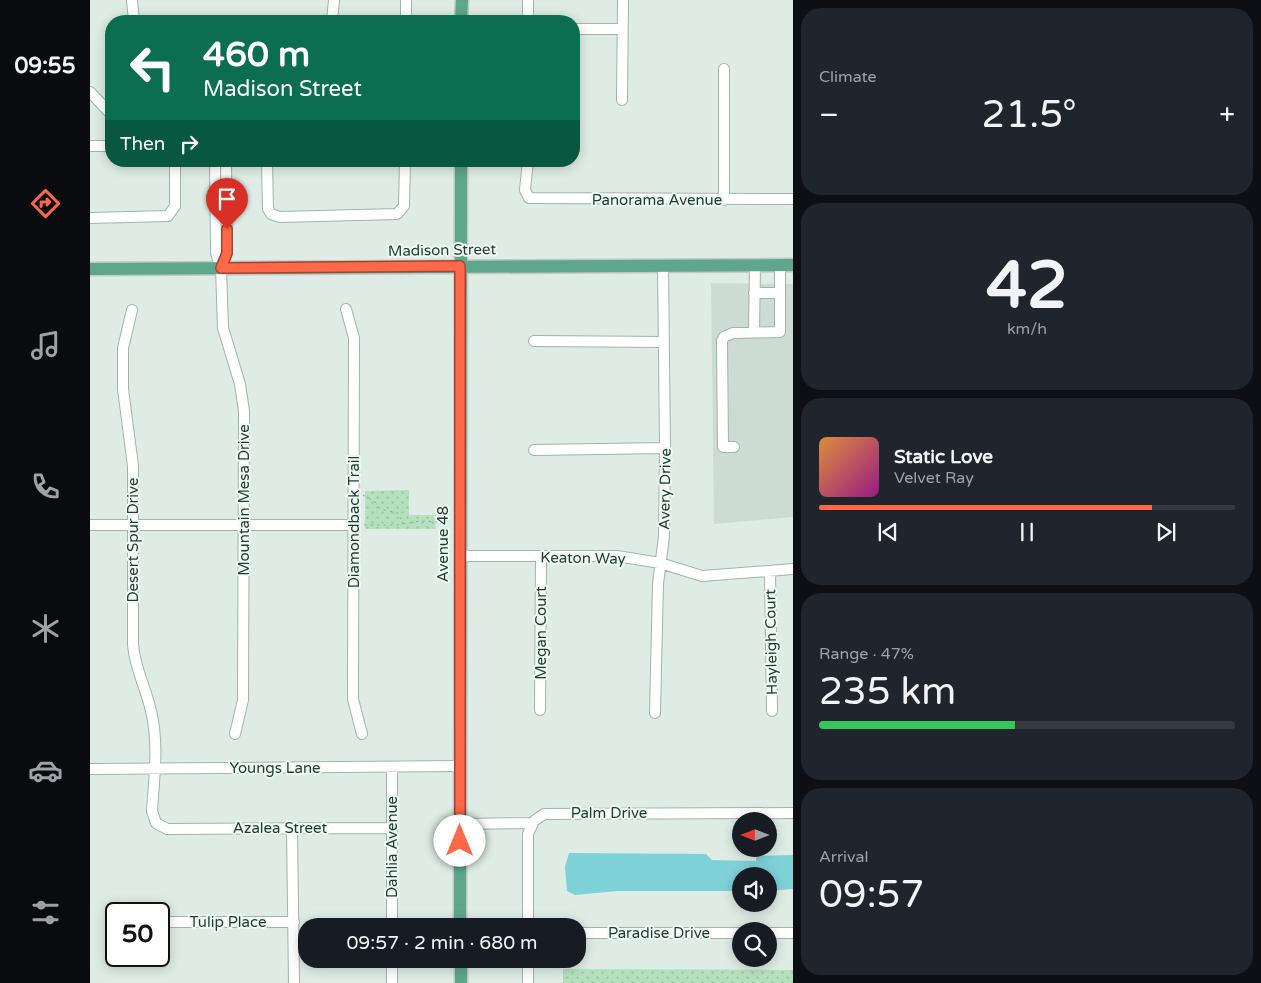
<!DOCTYPE html>
<html lang="en">
<head>
<meta charset="utf-8">
<style>
  :root { --surface:#171b24; --page:#20242c; --text:#f1f3f6; --muted:#9ea1a6; --line:#363941; --accent:#ff6849 }
  body { margin:0; font-family:"Varela Round",sans-serif; background:var(--page); color:var(--text); height:100vh; display:flex; flex-direction:column; font-size:19px; white-space:nowrap }
  * { box-sizing:border-box; margin:0 }
  p { font-size:16px; color:var(--muted) }
  .icon { flex:none; width:28px; height:28px; fill:none; stroke:currentColor; stroke-width:2; stroke-linecap:round; stroke-linejoin:round }
  .map { position:relative; flex:1; overflow:hidden }
  .panel { display:flex; flex-direction:column; gap:8px; padding:8px; background:#0d0f14; width:468px }
  .panel>* { flex:none }
  .banner { position:absolute; left:15px; top:15px; width:475px; height:152px; border-radius:20px; box-shadow:0 2px 12px #0003; background:#0b6e4f; color:#fff; overflow:hidden }
  .needle { width:32px; rotate:270deg }
  .controls { position:absolute; left:642px; top:812px; display:grid; gap:10px }
  .controls a { display:grid; place-items:center; width:45px; height:45px; border-radius:50%; background:var(--surface); box-shadow:0 2px 12px #0003; font-size:25px }
  .speed { position:absolute; left:15px; top:902px; display:flex; gap:10px; font-size:25px; font-weight:700; text-align:center }
  .speed>* { display:grid; place-content:center; width:65px; height:65px; border-radius:50%; background:var(--surface); box-shadow:0 2px 12px #0003; line-height:1 }
  .speed .limit { border:2px solid #111; border-radius:8px; background:#fff; color:#111 }
  .pin { position:absolute; display:grid; place-items:center; width:42px; height:42px; color:#fff; margin:-51px -21px; border-radius:50% 50% 50% 0; rotate:-45deg; box-shadow:0 0 5px #0007 }
  .pin .icon { rotate:45deg }
  .me { position:absolute; width:55px; margin:-28px; rotate:0deg; stroke-linejoin:round; filter:drop-shadow(0 0 4px #0008) }
  .turn { display:flex; align-items:center; gap:18px; height:105px; padding:0 15px; font-size:22px }
  .turn .icon { width:65px; height:65px; stroke-width:2.5 }
  .turn b { display:block; font-size:35px; line-height:42px }
  .then { display:flex; align-items:center; height:48px; padding:0 15px; background:#0003; gap:10px; font-size:19px }
  .big { font-size:38px; font-weight:600; line-height:1.1 }
  .panel .tile { flex:1; display:flex; flex-direction:column; justify-content:center; gap:8px; min-width:0; padding:0 18px; border-radius:20px; background:var(--page) }
  .panel .dial { align-items:center; gap:0 }
  .dial b { font-size:65px; line-height:1 }
  .song { display:flex; align-items:center; gap:15px }
  .cover { width:60px; height:60px; border-radius:8px; background:linear-gradient(135deg,hsl(30 70% 55%),hsl(310 70% 35%)) }
  .played { height:5px; border-radius:2px; background:linear-gradient(90deg,var(--accent) 80%,var(--line) 80%) }
  .keys { display:flex; justify-content:space-around; direction:ltr }
  .heat { display:flex; justify-content:space-between; align-items:center; font-size:28px; direction:ltr }
  .charge { height:8px; border-radius:4px; background:linear-gradient(90deg,#34c759 47%,var(--line) 0) }
  .trip { position:absolute; left:208px; top:918px; width:288px; height:50px; border-radius:20px; background:var(--surface); box-shadow:0 2px 12px #0003; font-weight:600; line-height:50px; text-align:center }
  main { display:flex; flex:1; min-height:0 }
  .menu { display:flex; flex-direction:column; width:90px; justify-content:space-around; align-items:center; background:#090b0e; color:var(--muted) }
  .menu .icon { width:35px; height:35px }
  .menu .on { color:var(--accent) }
  .menu b { font-size:22px; color:var(--text) }
  .map>svg:first-child { display:block }
  .built { fill:#ccdcd4 }
  .grass { fill:url(#grass-dots) }
  .water { fill:#7fd1d8 }
  .lines { fill:none; stroke-linecap:round; stroke-linejoin:round }
  .minor-casing { stroke:#a1b4ac; stroke-width:12 }
  .major-casing { stroke:#c0c9c6; stroke-width:15 }
  .path { stroke:#7bb39d; stroke-width:1; stroke-dasharray:2.5 4; stroke-linecap:butt }
  .minor { stroke:#fff; stroke-width:10 }
  .major { stroke:#5ea68e; stroke-width:12 }
  .route-casing { stroke:#a6442f; stroke-width:12 }
  .route { stroke:#ff6849; stroke-width:9 }
  .labels { text-anchor:middle; stroke-width:4; stroke-linejoin:round; paint-order:stroke }
  .street-label { font-size:15px; fill:#1e3d32; stroke:#eff8f3 }
</style>
</head>
<body>
<main>
<nav class="menu">
<b>09:55</b>
<svg class="icon on" aria-label="directions" viewBox="0 0 24 24"><path d="M12 3l9 9-9 9-9-9zM9 14v-3h6M13 9l2 2-2 2"/></svg>
<svg class="icon" aria-label="music" viewBox="0 0 24 24"><path d="M9 18V5l10-2v13"/><circle cx="6" cy="18" r="3"/><circle cx="16" cy="16" r="3"/></svg>
<svg class="icon" aria-label="phone" viewBox="0 0 24 24"><path d="M5 4h4l2 5-3 2q2 4 5 5l2-3 5 2v4C11 20 4 13 5 4z"/></svg>
<svg class="icon" aria-label="climate" viewBox="0 0 24 24"><path d="M12 3v18M4 7l16 10M4 17L20 7"/></svg>
<svg class="icon" aria-label="car" viewBox="0 0 24 24"><path d="M5 17H2v-5l4-1 3-4h7l3 4 3 1v5h-3M9 17h6M6 11h13"/><circle cx="7" cy="17" r="2"/><circle cx="17" cy="17" r="2"/></svg>
<svg class="icon" aria-label="filters" viewBox="0 0 24 24"><path d="M4 7h16M4 17h16"/><circle cx="9" cy="7" r="2"/><circle cx="15" cy="17" r="2"/></svg>
</nav>
<div class="map">
<svg width="704" height="983" viewBox="0 0 704 983">
  <defs>
    <pattern id="grass-dots" width="8" height="8" patternUnits="userSpaceOnUse" patternTransform="scale(1.25)"><rect width="8" height="8" fill="#b4e0bd"/><path d="M2 2h.1M6 6h.1" fill="none" stroke="#9ac1a3" stroke-width="1.8" stroke-linecap="round"/></pattern>
  </defs>
  <rect width="100%" height="100%" fill="#deece5"/>
  <path class="built" d="M621,283L703,284V517L624,524Z"/>
  <path class="grass" d="M319,490V515H344L346,529H275V491Z
    M473,969L703,970V983H473Z"/>
  <path class="water" d="M479,853L616,854L622,860L666,861V856L703,855V889L679,891V876H651V891H527L485,895L477,891L475,867Z"/>
  <g class="lines">
    <defs>
      <path id="minor" d="M42,0L44,21
        M242,21L244,0
        M316,21V0
        M438,21V0
        M484,29H532
        M0,92L21,114
        M532,100L533,0
        M0,146H21
        M125,161L126,253L131,268L133,328L150,384L154,411L153,700L145,734
        M177,161L178,209L181,214L190,217L307,214L314,206L315,161
        M438,161L435,190L439,198L704,199
        M634,200V69
        M0,218L78,216L85,206V161
        M131,268L137,253L136,161
        M664,293H690
        M256,309L264,338L263,699L272,734
        M42,310L33,348V389L43,466V645C45,669 56,688 61,711C69,743 64,779 62,811L66,823L77,829L302,828
        M664,332L665,265
        M444,341L574,342
        M644,447H633L632,341L634,337L643,333L690,332V265
        M444,450L575,448
        M0,525H264
        M370,556H527L570,563L612,576L704,569
        M680,572L682,711
        M450,710L451,557
        M565,713L568,584L574,536L575,448L573,265
        M0,769L369,766
        M370,824L442,823
        M202,828L204,983
        M71,922H204
        M302,926V767
        M438,926V834L444,821L454,814L704,813
        M486,933H651
        M679,933H704
        M438,959V983
        M302,983V959"/>
      <path id="major" d="M371,21L372,0
        M0,269L704,265
        M370,926L371,161
        M371,959V983"/>
    </defs>
    <use href="#minor" class="minor-casing"/>
    <use href="#major" class="major-casing"/>
    <path class="path" d="M273,495L285,502L290,509L308,513L313,524
      M274,525H307L330,521L352,522"/>
    <use href="#minor" class="minor"/>
    <use href="#major" class="major"/>
  </g>
  <g class="lines">
    <defs>
      <path id="route" d="M137,229V253L131,268L370,266V841"/>
    </defs>
    <use href="#route" class="route-casing"/>
    <use href="#route" class="route"/>
  </g>
  <g class="labels">
    <g class="street-label">
      <text x="567" y="205">Panorama Avenue</text>
      <text transform="translate(352 250) rotate(-1)" y="5">Madison Street</text>
      <text transform="translate(575 489) rotate(-89)" y="5">Avery Drive</text>
      <text transform="translate(154 500) rotate(-90)" y="5">Mountain Mesa Drive</text>
      <text transform="translate(264 522) rotate(-90)" y="5">Diamondback Trail</text>
      <text transform="translate(43 540) rotate(-90)" y="5">Desert Spur Drive</text>
      <text transform="translate(353 544) rotate(-90)" y="5">Avenue 48</text>
      <text transform="translate(493 558) rotate(1)" y="5">Keaton Way</text>
      <text transform="translate(451 633) rotate(-90)" y="5">Megan Court</text>
      <text transform="translate(681 642) rotate(-91)" y="5">Hayleigh Court</text>
      <text x="185" y="773">Youngs Lane</text>
      <text x="519" y="818">Palm Drive</text>
      <text x="190" y="833">Azalea Street</text>
      <text transform="translate(302 847) rotate(-90)" y="5">Dahlia Avenue</text>
      <text x="138" y="927">Tulip Place</text>
      <text x="569" y="938">Paradise Drive</text>
    </g>
  </g>
</svg>
<div class="controls">
<a><svg class="needle" viewBox="-14 -14 28 28"><path d="M0-13l5 13h-10z" fill="#e53935"/><path d="M0 13l5-13h-10z" fill="#9ea1a6"/></svg></a>
<a><svg class="icon" aria-label="sound" viewBox="0 0 24 24"><path d="M4 9h4l5-4v14l-5-4H4zM17 9q2 3 0 6"/></svg></a>
<a><svg class="icon" aria-label="search" viewBox="0 0 24 24"><circle cx="10" cy="10" r="6"/><path d="M15 15l6 6"/></svg></a>
</div>
<div class="speed"><div class="limit">50</div></div>
<div class="pin" style="left:137px;top:229px;background:#d93025"><svg class="icon" aria-label="arrive" viewBox="0 0 24 24"><path d="M6 21V4h12l-3 4 3 4H6"/></svg></div>
<svg class="me" style="left:370px;top:841px" viewBox="-20 -20 40 40"><circle r="19" fill="#fff"/><path d="M0-13L10 11 0 6-10 11z" fill="#ff6849"/></svg>
<div class="trip">09:57 · 2 min · 680 m</div>
<div class="banner">
<div class="turn"><svg class="icon" aria-label="left" viewBox="0 0 24 24"><path d="M17 20v-9H6M10 6l-5 5 5 5"/></svg><div><b>460 m</b>Madison Street</div></div>
<div class="then">Then<svg class="icon" aria-label="right" viewBox="0 0 24 24"><path d="M7 20v-9h11M14 6l5 5-5 5"/></svg></div>
</div>
</div>
<section class="panel">
<div class="tile"><p>Climate</p>
<div class="heat"><a>−</a><b class="big">21.5°</b><a>+</a></div>
</div>
<div class="tile dial"><b>42</b><p>km/h</p></div>
<div class="tile">
<div class="song"><i class="cover"></i><div><b>Static Love</b><p>Velvet Ray</p></div></div>
<div class="played"></div>
<div class="keys"><svg class="icon" aria-label="previous" viewBox="0 0 24 24"><path d="M18 5L8 12l10 7zM5 5v14"/></svg><svg class="icon" aria-label="pause" viewBox="0 0 24 24"><path d="M8 5v14M16 5v14"/></svg><svg class="icon" aria-label="next" viewBox="0 0 24 24"><path d="M6 5l10 7-10 7zM19 5v14"/></svg></div>
</div>
<div class="tile"><p>Range · 47%</p><b class="big">235 km</b><div class="charge"></div></div>
<div class="tile"><p>Arrival</p><b class="big">09:57</b></div>
</section>
</main>
</body>
</html>
